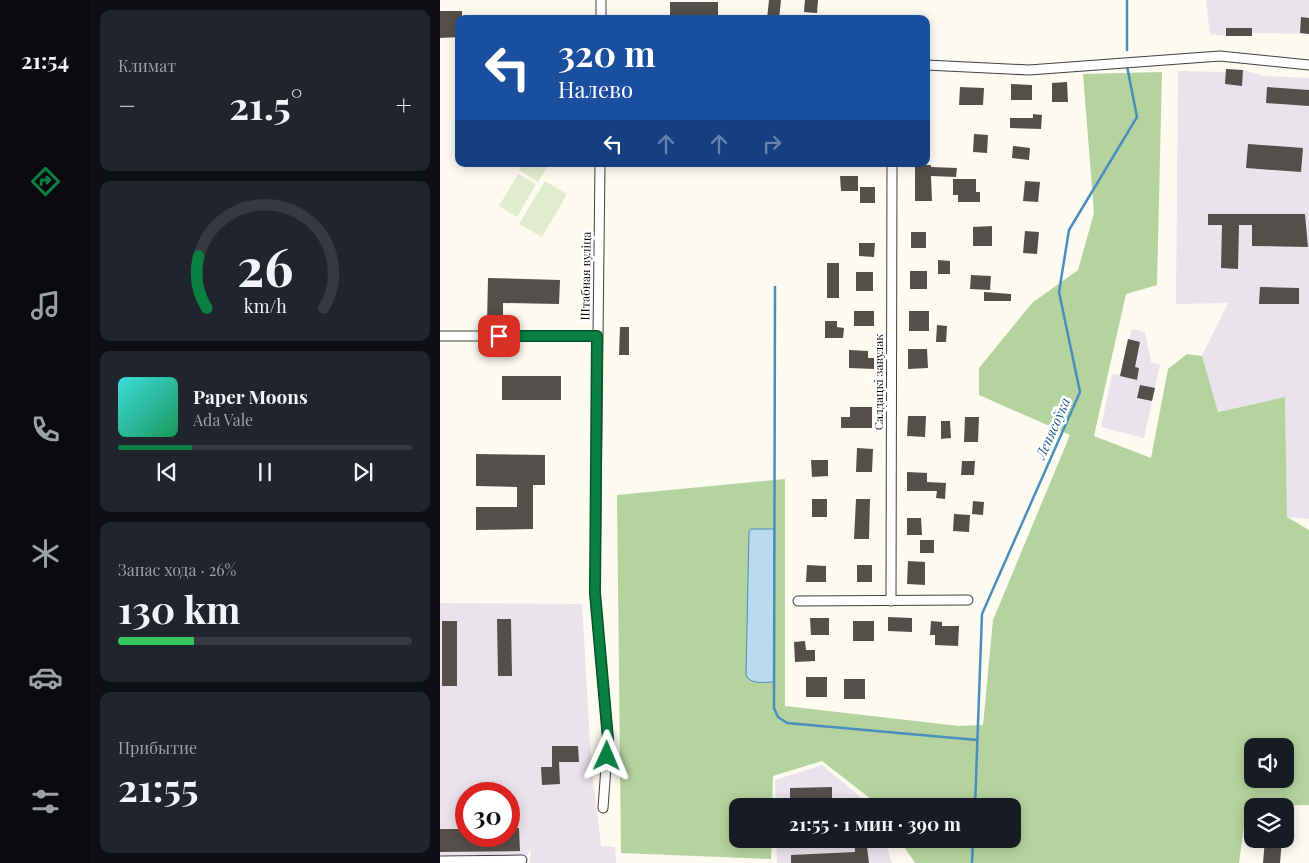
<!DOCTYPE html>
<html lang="ru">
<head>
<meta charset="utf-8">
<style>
  :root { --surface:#171b24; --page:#20242c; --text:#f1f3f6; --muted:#9ea1a6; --line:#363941; --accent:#0b8043 }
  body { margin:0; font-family:"Playfair Display",serif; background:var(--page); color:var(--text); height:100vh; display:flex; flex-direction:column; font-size:19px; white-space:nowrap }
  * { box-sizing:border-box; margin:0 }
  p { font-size:16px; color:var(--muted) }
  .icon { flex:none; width:28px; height:28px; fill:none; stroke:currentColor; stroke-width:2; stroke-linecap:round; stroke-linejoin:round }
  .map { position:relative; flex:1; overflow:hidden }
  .side { display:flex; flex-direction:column; gap:10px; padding:10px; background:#0d0f14; width:350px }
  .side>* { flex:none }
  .guide { position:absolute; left:15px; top:15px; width:475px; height:152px; border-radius:10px; box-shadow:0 2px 12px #0003; background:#1a4fa0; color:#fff; overflow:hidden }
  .fabs { position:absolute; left:804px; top:738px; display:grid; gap:10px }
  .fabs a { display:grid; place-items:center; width:50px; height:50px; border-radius:10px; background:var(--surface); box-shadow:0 2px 12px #0003; font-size:25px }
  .speed { position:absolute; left:15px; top:782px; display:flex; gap:10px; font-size:25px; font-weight:700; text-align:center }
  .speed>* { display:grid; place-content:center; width:65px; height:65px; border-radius:50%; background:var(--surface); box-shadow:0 2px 12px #0003; line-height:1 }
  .speed .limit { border:8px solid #d22; background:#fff; color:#111 }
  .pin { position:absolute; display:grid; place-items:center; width:42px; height:42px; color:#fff; margin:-21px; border-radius:10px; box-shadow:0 2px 8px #0006 }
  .me { position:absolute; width:55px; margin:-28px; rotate:1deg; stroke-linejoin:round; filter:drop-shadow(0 0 4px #0008) }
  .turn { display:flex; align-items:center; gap:18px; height:105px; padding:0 20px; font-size:22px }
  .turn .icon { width:65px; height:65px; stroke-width:2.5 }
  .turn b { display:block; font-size:35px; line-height:42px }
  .lanes { display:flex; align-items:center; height:48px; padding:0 20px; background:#0003; justify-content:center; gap:25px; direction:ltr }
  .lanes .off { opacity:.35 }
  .big { font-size:38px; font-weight:700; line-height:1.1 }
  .side .tile { flex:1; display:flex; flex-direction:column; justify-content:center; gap:8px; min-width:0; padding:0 18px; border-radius:10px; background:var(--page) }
  .side .dial { align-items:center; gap:0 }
  .dial svg { height:130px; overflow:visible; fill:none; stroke:var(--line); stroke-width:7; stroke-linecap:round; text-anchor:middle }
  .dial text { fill:var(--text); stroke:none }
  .song { display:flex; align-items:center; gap:15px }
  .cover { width:60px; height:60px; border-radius:8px; background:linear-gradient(135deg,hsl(180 70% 55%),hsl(150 70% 35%)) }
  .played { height:5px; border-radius:2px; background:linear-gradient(90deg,var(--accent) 25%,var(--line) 25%) }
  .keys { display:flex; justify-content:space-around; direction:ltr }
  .heat { display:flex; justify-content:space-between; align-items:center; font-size:28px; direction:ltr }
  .charge { height:8px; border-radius:4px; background:linear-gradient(90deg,#34c759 26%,var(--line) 0) }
  .trip { position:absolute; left:289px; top:798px; width:292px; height:50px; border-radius:10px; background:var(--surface); box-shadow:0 2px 12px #0003; font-weight:700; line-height:50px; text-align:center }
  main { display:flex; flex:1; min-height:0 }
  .menu { display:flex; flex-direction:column; width:90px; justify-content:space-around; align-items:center; background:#090b0e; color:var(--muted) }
  .menu .icon { width:35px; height:35px }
  .menu .selected { color:var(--accent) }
  .menu b { font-size:22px; color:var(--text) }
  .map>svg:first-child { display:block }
  .industrial { fill:#eae3eb; fill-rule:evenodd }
  .forest { fill:#b5d39e; fill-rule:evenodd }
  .pitch { fill:#e1ecce }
  .water { fill:#badbef; stroke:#4a8ebd }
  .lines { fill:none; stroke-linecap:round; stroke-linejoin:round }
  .stream { stroke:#4a8ebd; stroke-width:2.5 }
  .building { fill:#554f4b }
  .minor-casing { stroke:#404040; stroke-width:11 }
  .minor { stroke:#fff; stroke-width:9 }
  .route-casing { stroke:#07532c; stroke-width:12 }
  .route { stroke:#0b8043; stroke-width:9 }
  .labels { text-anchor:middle; stroke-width:5; stroke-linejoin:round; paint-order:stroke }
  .street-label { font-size:12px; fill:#0d0d0d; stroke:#fff }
  .water-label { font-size:14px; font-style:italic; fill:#256190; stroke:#fff }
</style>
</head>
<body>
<main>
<nav class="menu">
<b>21:54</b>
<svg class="icon selected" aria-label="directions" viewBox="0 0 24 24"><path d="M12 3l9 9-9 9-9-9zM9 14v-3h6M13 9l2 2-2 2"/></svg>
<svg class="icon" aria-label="music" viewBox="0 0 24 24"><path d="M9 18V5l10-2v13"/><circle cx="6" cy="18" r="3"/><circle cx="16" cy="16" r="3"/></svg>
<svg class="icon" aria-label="phone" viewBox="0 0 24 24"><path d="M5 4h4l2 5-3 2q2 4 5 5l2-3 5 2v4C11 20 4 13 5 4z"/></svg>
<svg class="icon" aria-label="climate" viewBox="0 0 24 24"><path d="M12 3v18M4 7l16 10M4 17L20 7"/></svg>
<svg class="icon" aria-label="car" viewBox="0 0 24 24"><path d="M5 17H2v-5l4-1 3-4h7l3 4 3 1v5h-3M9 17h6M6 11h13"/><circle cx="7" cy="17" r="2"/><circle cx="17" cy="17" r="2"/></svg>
<svg class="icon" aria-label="filters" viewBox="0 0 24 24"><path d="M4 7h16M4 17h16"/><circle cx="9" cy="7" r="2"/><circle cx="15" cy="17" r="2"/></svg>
</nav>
<section class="side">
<div class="tile"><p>Климат</p>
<div class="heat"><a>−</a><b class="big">21.5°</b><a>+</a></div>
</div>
<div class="tile dial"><svg viewBox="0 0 100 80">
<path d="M14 69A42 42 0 1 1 86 69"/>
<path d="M14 69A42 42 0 0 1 9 37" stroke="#0b8043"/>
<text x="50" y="56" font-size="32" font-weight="700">26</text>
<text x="50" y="72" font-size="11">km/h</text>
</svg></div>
<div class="tile">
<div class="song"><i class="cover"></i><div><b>Paper Moons</b><p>Ada Vale</p></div></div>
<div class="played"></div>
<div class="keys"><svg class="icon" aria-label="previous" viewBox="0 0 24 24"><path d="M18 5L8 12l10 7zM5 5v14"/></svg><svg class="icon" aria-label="pause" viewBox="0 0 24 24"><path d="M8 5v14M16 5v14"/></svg><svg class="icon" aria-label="next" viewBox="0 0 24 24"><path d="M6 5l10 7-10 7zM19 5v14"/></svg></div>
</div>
<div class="tile"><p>Запас хода · 26%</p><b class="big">130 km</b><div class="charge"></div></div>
<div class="tile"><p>Прибытие</p><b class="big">21:55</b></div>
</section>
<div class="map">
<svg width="869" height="863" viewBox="0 0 869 863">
  <rect width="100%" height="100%" fill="#fdfaf0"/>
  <path class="industrial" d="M766,0H869V34L812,33V36H786L770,34Z
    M786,69L803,70L824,76L869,78V519L847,517L845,397L777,412L762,356L788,303L736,304L738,71L786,72Z
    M692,329L705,332L711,362L720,365L704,438L661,427L672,374L680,375Z
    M0,603L142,604L151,762L161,846L175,847L176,863H90L91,849L87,855H0ZM26,794H69V836H26Z
    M382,765L431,806H336L335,780Z
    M336,839H444L452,863H337Z"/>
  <path class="forest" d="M722,72L717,285L686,294L654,436L711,458L728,369L747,354L762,356L778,412L845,397L847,517L869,530V805L812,806V811L805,819L799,863H475L459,839H572V806H440L382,761L333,776L332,806H298V839H332L331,859L181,853L177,495L345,479V706L519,726L543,725L553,620L630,435L539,395V368L592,303L638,270L654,213L643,74ZM812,746H845V779H812Z"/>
  <path class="pitch" d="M83,164H109L98,182L79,170Z
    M78,174L96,184L77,217L59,206Z
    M105,181L127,194L102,237L79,224Z"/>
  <path class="water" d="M311,529H334V682C324,682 310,685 306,675L309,532Z"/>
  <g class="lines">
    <path class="stream" d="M687,0V50
      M335,287L334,708L338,717L347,723L537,740
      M535,806L542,614L640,392L619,292L629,230L697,117L687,66
      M532,863L533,839"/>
  </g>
  <path class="building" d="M329,0H341L339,19H327Z
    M365,0H378L377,13L364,12Z
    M230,2H278V19H230Z
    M0,11H22V19H19V37L0,38Z
    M861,17L869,18V34L860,33Z
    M786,28H812V36H786Z
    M786,69L803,70L802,86L785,84Z
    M627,82L628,102H612V83Z
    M571,84L592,85V100H571Z
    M520,87L544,88L543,105H519Z
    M827,87L869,90V106L826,103Z
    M593,114L602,115L601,129L570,128V118H593Z
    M534,134L548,135L547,153L533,152Z
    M808,144L863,148L861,172L806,168Z
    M573,146L590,148L589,160L572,158Z
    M475,165H491V167L517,168L516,177L491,176L492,201H475Z
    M400,176H418V191H401Z
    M513,179H536V192H540V202H518V195H513Z
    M585,181L600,182L598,202L583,201Z
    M420,187H435V203H420Z
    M768,214H865L868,247L812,246V225H799L798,269L781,268L782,225H768Z
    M552,226V246H533V227Z
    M585,231L599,232L597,254L583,253Z
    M471,232H486V248H471Z
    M419,243H435L434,257L419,256Z
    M498,260L510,261V274H498Z
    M387,263H399V298H387Z
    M470,271H487V289H470Z
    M416,272H433V291H416Z
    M531,275L551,276L550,290L530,289Z
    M48,278L120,280L119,304L63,303V323H47Z
    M820,287L859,288V304H819Z
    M544,292L571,294V301H544Z
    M414,311H434V326H414Z
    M469,311H489V331H469Z
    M385,321H397V327L404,328L403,338H385Z
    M497,325L507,326L506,342H496Z
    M180,327H189V355H179Z
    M688,339L700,342L695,367L699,368L697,380L680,376Z
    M468,349H487L488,368L468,369Z
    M409,350L428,351V358H434V369L409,368Z
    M62,376H121V400H62Z
    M700,385L715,388L712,401L697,398Z
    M410,407H432V428H401V417H410Z
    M468,416H486L485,437L467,436Z
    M525,417H539L538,442H524Z
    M501,421H510L511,438L501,439Z
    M417,448L433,449L432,472H416Z
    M36,454L105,455V485H93V529L36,530V507H77V487L36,486Z
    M371,460H388V476L372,477Z
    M522,461H535L534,475H521Z
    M467,472L487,473V482L506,483L505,499L496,498L497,491H467Z
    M372,499H387V517H372Z
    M416,499H430L429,539H414Z
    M533,501L544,502L543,515L532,514Z
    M514,514L530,515L529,532L513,531Z
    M467,518H481L482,535H467Z
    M480,540H494V553H480Z
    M468,561L485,562V585L467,584Z
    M367,565L386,566V582H366Z
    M417,565H432V582H417Z
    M448,617L472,618V632L448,631Z
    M370,618H389V635H371Z
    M57,619H71L72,676H58Z
    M2,621H17V686H2Z
    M413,621H434V641H413Z
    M491,621L502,622V626H519L518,646L495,645V635H490Z
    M365,641L366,650H375V661L355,662L354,642Z
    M366,677H387V697H366Z
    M404,679H425V699H404Z
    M112,746H138L139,762H119L120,784L102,785L101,767H112Z
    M392,787V801L350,802V788Z
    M69,828H79L80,851L0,852V829H26V836H69Z
    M414,839H426L429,863H351V855L415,852Z
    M825,839H842L840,863H823Z"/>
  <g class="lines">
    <defs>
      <path id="minor" d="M161,0V19
        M486,65L589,70L780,56L869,65
        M160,164L155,593L168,739L163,808
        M0,336H157
        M358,601L528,600
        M451,601L452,164
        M0,861L82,860"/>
    </defs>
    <use href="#minor" class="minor-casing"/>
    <use href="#minor" class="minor"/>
  </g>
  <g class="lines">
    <defs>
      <path id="route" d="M59,336H157L155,593L168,739L167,756"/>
    </defs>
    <use href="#route" class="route-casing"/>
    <use href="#route" class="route"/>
  </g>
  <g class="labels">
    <g class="street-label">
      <text transform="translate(146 276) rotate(-89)" y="4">Штабная вуліца</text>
      <text transform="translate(439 382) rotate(-90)" y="4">Салдацкі завулак</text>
    </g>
    <g class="water-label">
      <text transform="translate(613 428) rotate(-66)" y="5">Лепясоўка</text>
    </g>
  </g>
</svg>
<div class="fabs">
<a><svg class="icon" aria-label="sound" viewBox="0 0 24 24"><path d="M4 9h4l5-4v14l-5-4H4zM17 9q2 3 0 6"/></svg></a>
<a><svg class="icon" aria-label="layers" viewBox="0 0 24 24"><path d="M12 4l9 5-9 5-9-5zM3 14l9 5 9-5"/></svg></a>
</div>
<div class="speed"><div class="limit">30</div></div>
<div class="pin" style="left:59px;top:336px;background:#d93025"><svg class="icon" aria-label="arrive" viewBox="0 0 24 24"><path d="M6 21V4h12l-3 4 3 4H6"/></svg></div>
<svg class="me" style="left:167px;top:756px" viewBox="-20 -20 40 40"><path d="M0-17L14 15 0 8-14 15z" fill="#0b8043" stroke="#fff" stroke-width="4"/></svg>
<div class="trip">21:55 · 1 мин · 390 m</div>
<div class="guide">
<div class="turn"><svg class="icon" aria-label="left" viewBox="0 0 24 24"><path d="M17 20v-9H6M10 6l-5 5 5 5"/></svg><div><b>320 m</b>Налево</div></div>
<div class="lanes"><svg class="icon" aria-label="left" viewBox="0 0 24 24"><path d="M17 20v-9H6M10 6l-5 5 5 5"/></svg><svg class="icon off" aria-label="ahead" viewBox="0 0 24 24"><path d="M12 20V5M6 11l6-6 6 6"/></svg><svg class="icon off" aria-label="ahead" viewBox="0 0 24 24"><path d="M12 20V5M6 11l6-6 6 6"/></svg><svg class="icon off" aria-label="right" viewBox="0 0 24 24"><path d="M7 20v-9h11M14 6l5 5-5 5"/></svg></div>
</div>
</div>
</main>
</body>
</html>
